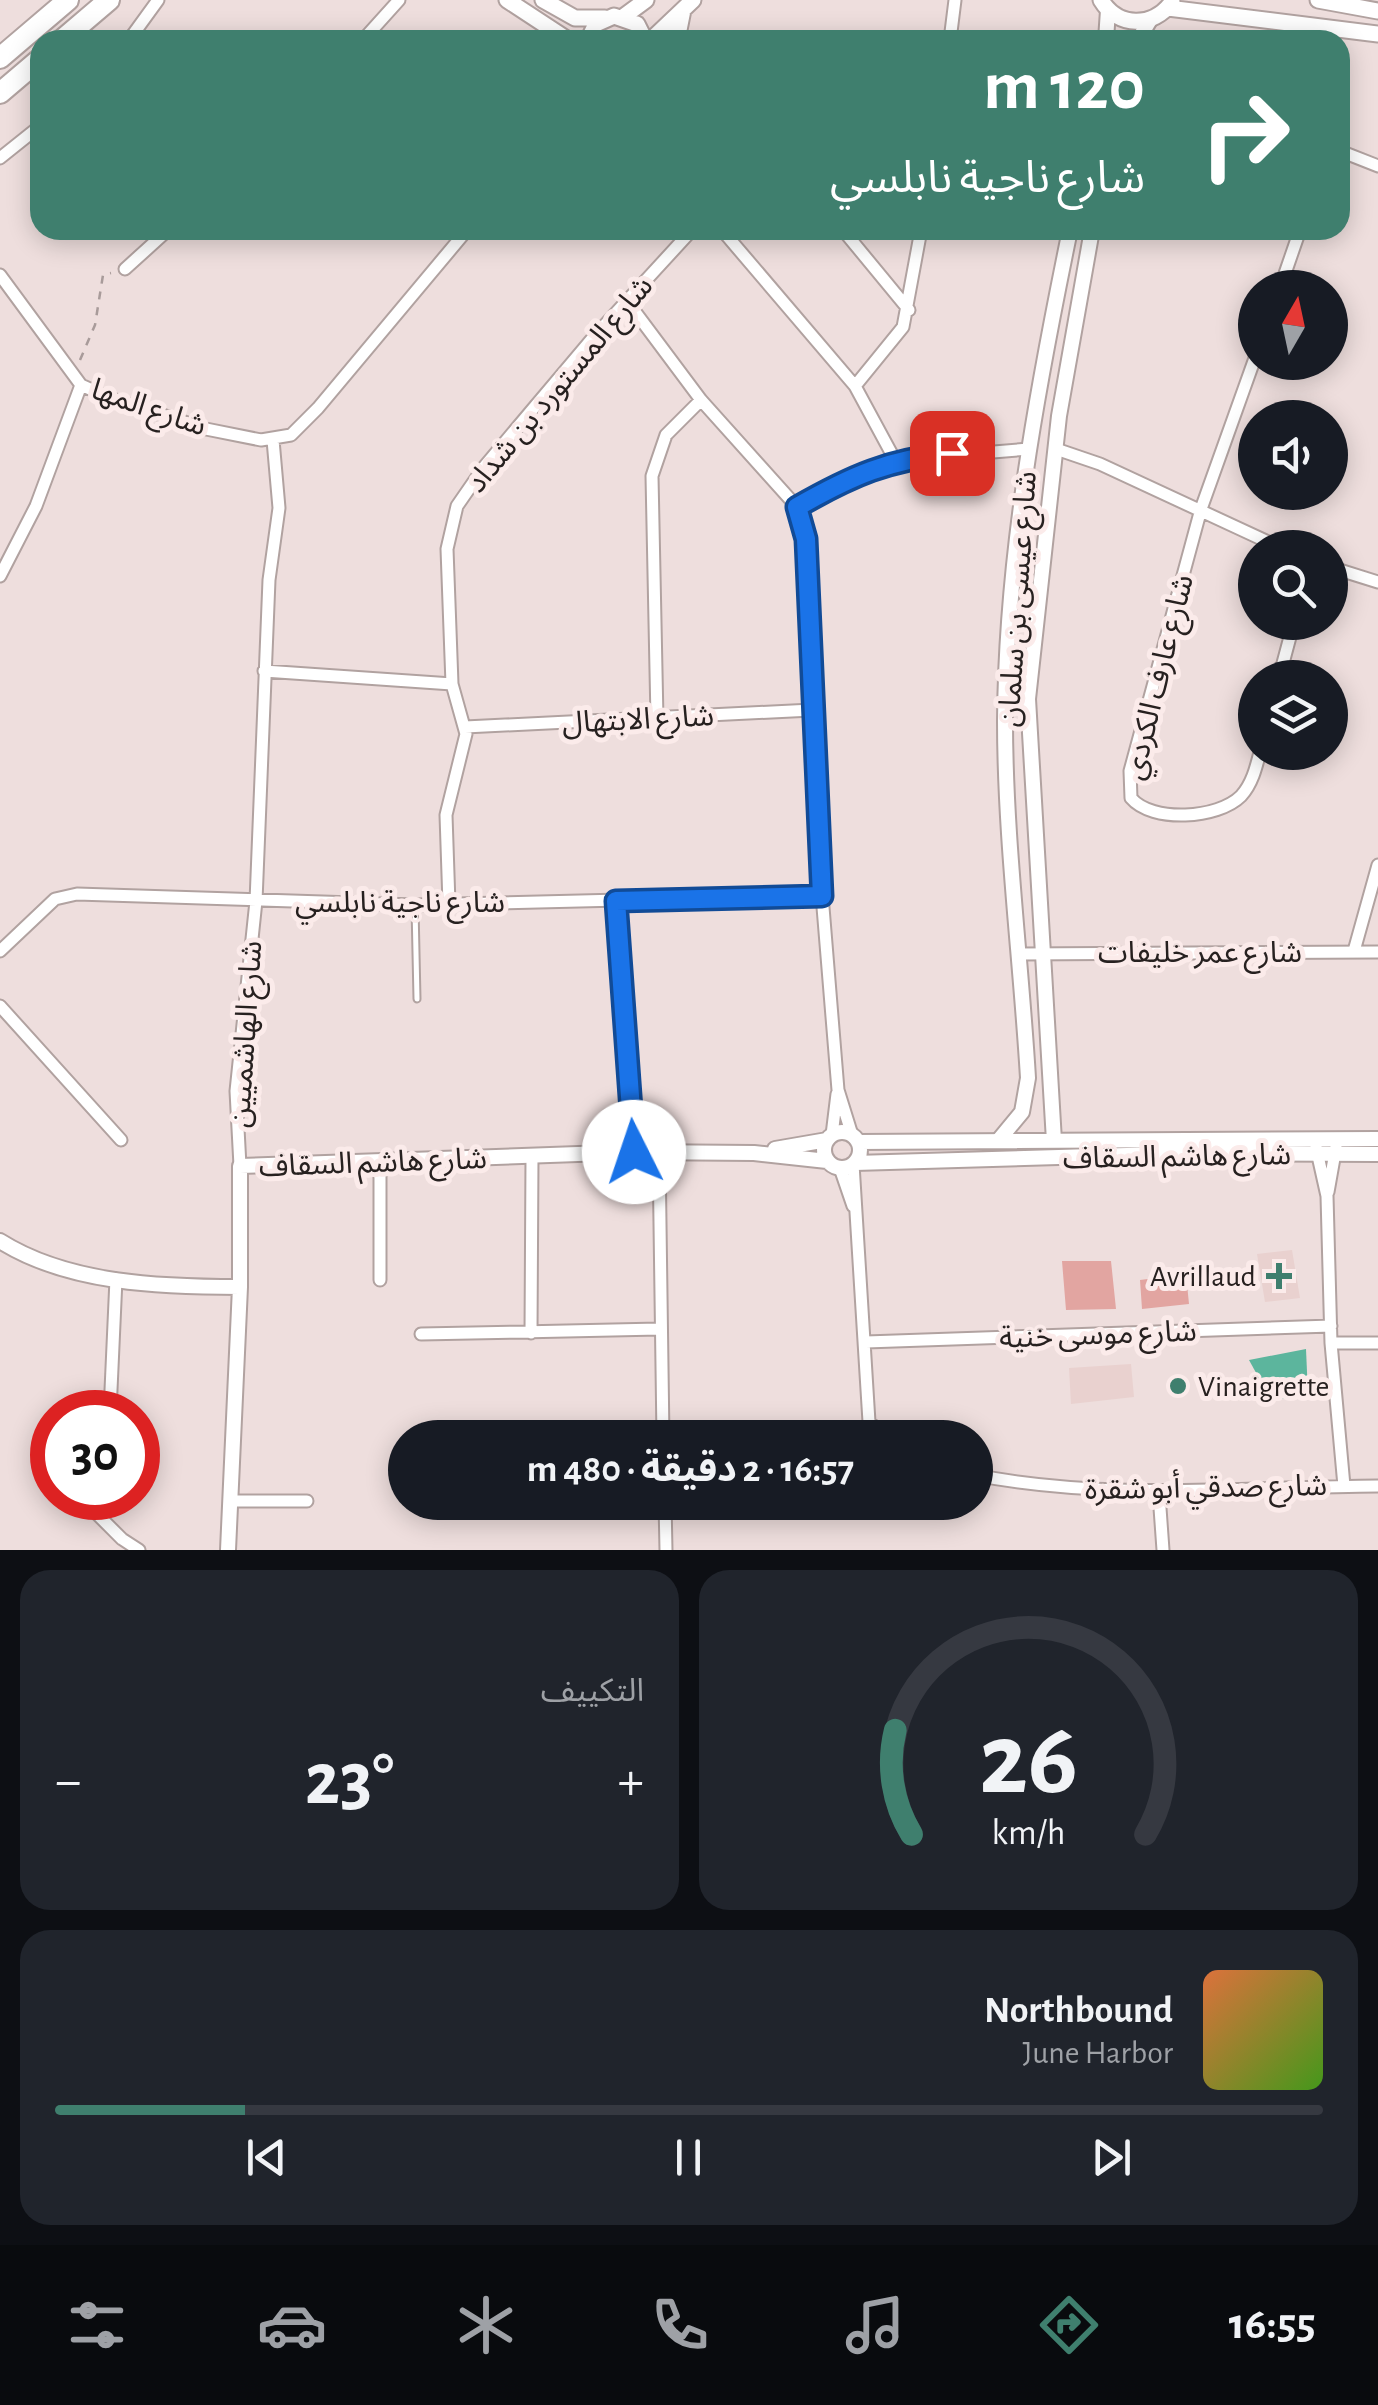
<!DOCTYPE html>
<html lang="ar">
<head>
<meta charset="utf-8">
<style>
  :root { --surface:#171b24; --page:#20242c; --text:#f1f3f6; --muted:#9ea1a6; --line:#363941; --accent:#3f7f6e }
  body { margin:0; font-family:"Alegreya Sans","Noto Sans Arabic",sans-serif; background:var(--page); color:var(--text); direction:rtl; height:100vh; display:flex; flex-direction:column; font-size:38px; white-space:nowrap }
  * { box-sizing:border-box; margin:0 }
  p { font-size:32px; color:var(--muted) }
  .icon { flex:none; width:55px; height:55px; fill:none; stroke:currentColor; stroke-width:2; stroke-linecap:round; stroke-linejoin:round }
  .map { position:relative; height:1550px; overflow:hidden; direction:ltr }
  .drawer { display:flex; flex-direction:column; gap:20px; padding:20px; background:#0d0f14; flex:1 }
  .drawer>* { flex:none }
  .guide { position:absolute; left:30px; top:30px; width:1320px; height:210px; border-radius:30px; box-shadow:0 5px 25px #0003; direction:rtl; background:#3f7f6e; color:#fff; overflow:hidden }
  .needle { width:65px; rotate:9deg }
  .buttons { position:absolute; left:1238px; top:270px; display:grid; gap:20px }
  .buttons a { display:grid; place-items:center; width:110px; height:110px; border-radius:50%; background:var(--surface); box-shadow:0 5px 25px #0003; font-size:50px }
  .speed { position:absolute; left:30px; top:1390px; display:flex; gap:20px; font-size:50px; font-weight:700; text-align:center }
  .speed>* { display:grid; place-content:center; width:130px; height:130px; border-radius:50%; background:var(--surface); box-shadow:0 5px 25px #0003; line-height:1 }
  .speed .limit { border:15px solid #d22; background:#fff; color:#111 }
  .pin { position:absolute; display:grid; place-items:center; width:85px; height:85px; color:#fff; margin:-42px; border-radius:20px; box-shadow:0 5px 15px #0006 }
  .me { position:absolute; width:110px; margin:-55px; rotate:356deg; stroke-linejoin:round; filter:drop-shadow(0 0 8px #0008) }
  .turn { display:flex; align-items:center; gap:35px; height:210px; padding:0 40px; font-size:45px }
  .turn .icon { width:130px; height:130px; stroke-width:2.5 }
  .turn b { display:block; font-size:70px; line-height:85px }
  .big { font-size:75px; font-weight:700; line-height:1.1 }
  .drawer .widget { flex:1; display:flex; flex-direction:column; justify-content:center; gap:15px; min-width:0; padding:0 35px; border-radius:30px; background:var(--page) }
  .drawer .dial { align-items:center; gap:0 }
  .dial svg { height:260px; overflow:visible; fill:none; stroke:var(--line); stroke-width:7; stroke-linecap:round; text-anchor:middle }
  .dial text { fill:var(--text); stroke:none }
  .song { display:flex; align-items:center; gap:30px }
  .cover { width:120px; height:120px; border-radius:15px; background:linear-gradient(135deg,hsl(20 70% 55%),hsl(100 70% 35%)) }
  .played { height:10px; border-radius:5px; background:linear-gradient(90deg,var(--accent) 15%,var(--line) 15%) }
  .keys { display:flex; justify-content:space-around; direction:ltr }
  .heat { display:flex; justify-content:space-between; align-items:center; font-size:55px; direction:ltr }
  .drawer .tiles { flex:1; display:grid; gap:20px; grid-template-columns:1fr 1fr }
  .widget:last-child { grid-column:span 2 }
  .trip { position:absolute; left:388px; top:1420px; width:605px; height:100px; border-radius:50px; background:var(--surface); box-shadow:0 5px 25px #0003; font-weight:700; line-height:100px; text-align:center; direction:rtl }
  .menu { display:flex; height:160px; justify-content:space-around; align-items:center; background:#090b0e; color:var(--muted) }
  .menu .icon { width:70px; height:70px }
  .menu .on { color:var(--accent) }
  .menu b { font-size:45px; color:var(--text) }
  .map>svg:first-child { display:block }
  .built { fill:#e9d1cf }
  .green { fill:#e2a5a1 }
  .water { fill:#5cb59d }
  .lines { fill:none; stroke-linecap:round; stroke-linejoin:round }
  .service-casing { stroke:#b1a2a0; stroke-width:9 }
  .minor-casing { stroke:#b1a2a0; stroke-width:15 }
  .tertiary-casing { stroke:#b1a2a0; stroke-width:18 }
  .secondary-casing { stroke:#b1a2a0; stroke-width:19 }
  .motorway-casing { stroke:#b1a2a0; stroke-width:24 }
  .path { stroke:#a89b9a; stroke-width:2.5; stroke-dasharray:8 8; stroke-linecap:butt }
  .service { stroke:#fff; stroke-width:5 }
  .minor { stroke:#fff; stroke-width:11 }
  .tertiary { stroke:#fff; stroke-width:14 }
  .secondary { stroke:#fff; stroke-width:15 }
  .motorway { stroke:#fff; stroke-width:20 }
  .route-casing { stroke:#114b97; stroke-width:25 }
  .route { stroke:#1a73e8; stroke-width:18 }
  .poi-dot { fill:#3f7f6e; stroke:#fbebea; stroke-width:4 }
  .labels { text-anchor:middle; stroke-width:10; stroke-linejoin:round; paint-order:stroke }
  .street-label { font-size:30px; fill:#272120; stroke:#fbebea }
  .poi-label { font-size:30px; fill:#272120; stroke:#fbebea; text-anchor:end }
</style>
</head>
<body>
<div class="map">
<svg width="1378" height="1550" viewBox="0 0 1378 1550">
  <rect width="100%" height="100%" fill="#eededd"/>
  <path class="built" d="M1292,1250L1300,1298L1265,1302L1257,1254Z
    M1131,1364L1134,1397L1071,1404L1069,1368Z"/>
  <path class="green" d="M1062,1261H1111L1116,1309L1066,1310Z
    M1186,1274L1189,1304L1142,1309L1140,1280Z"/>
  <path class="water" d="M1306,1349L1308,1395L1271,1400L1249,1360Z"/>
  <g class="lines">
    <defs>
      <path id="service" d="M415,907L417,999"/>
      <path id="minor" d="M129,40L158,0
        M363,40L399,0
        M950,40L955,0
        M1340,151L1378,166
        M0,158L40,126
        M722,230L855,386L895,460
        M843,230L909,310
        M125,269L168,230
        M0,275L81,385L112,399L206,429L261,440L291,435L318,408L467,230
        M1280,288L1300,230
        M627,301L701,400L797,507L802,521L822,895L838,1090L852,1135
        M1255,358L1201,509L1130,771L1131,798C1152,823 1218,819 1241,796C1252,784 1256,768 1260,752
        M855,386L903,327L921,230
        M1056,449L1100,464L1281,548
        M797,507L854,474L895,460L1029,449
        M1330,567L1378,582
        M0,576L36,506L81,385
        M264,671L452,684
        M1279,678L1294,622
        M657,719L652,476L666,435L701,400
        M465,727L812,710
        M616,901L634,1152
        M449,904L446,815L466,734L452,684L447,549L457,506L484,467L591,340L692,230
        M0,951L55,899L77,894L415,905L822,895
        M1354,951L1378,865
        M1021,954L1378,952
        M0,1006L121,1140
        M832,1135L837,1094
        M1316,1147L1327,1196L1331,1343L1344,1486
        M659,1152L663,1438
        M853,1164L870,1438
        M240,1166L236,1091L256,901L269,580L279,508L273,440
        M840,1168L853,1206
        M1328,1192L1336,1147
        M380,1280V1161
        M531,1333L532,1157
        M421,1334L659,1329
        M866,1342L1331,1326
        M1331,1343H1378
        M110,1412L116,1279
        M871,1424L890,1438
        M975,1475C1110,1501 1242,1487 1378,1486
        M1159,1494L1163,1550
        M81,1498L122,1539L139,1550
        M231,1501H307
        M665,1502L666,1550"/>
      <path id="tertiary" d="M1106,40L1108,10
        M1138,40L1150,20
        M824 1150a18 18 0 1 1 36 0a18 18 0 1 1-36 0Z
        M998,1141L1022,1112L1028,1078C1021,959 1005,839 1005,721C1006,556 1037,390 1070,230
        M1054,1141L1028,699L1059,416L1092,230
        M858,1142L1378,1139
        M775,1149L827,1140
        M855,1163L1195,1153L1378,1154
        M0,1241C68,1284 162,1287 240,1287
        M228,1550L240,1287V1166L634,1152L754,1153L827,1161"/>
      <path id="secondary" d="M507,0L568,40
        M543,0L575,18H605
        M1101,0C1118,28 1153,28 1172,2
        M1318,0L1378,11
        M1168,8L1378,34
        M623,17L646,0
        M588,40L596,24L614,16L637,24L645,40
        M651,40L693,0
        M677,40L683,10"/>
      <path id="motorway" d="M62,40L109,0
        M0,58L68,0
        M0,93L40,59"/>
    </defs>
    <use href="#service" class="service-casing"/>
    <use href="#minor" class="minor-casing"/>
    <use href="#tertiary" class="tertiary-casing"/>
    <use href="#secondary" class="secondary-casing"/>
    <use href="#motorway" class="motorway-casing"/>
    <path class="path" d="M80,360L95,325L103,275L111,273"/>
    <use href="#service" class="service"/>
    <use href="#minor" class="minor"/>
    <use href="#tertiary" class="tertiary"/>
    <use href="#secondary" class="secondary"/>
    <use href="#motorway" class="motorway"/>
  </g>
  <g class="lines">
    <defs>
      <path id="route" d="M634,1152L616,901L822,896L806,539L797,507C853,475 888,460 952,453"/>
    </defs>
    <use href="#route" class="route-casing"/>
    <use href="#route" class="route"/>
  </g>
  <g class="poi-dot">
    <path d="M1274 1261h10v10h10v10h-10v10h-10v-10h-10v-10h10z"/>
    <circle cx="1178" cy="1386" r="10"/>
  </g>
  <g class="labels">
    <g class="street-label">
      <text transform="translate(559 384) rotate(-50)" y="10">شارع المستورد بن شداد</text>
      <text transform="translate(149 407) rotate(19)" y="10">شارع المها</text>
      <text transform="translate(1017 599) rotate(-86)" y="10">شارع عيسى بن سلمان</text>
      <text transform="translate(1158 677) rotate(-76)" y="10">شارع عارف الكردي</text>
      <text transform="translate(638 719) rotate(-3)" y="10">شارع الابتهال</text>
      <text x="400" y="912">شارع ناجية نابلسي</text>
      <text x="1200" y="962">شارع عمر خليفات</text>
      <text transform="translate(245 1034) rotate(-86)" y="10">شارع الهاشميين</text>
      <text transform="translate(1177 1156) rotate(-1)" y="10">شارع هاشم السقاف</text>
      <text transform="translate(373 1162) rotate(-2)" y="10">شارع هاشم السقاف</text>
      <text transform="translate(1098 1334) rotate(-2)" y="10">شارع موسى خنية</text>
      <text transform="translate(1206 1487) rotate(-1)" y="10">شارع صدقي أبو شقرة</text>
    </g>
    <g class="poi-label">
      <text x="1256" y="1286">Avrillaud</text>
      <text x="1198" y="1396" text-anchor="start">Vinaigrette</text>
    </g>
  </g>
</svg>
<div class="buttons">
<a><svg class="needle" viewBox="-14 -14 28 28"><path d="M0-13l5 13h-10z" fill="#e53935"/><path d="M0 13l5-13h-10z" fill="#9ea1a6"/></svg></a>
<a><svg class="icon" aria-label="sound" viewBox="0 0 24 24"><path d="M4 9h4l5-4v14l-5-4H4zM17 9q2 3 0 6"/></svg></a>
<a><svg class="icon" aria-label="search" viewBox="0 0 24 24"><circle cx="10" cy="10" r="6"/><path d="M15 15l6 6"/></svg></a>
<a><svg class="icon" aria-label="layers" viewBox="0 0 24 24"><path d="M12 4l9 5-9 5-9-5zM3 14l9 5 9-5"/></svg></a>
</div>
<div class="speed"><div class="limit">30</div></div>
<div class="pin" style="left:952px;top:453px;background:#d93025"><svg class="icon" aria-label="arrive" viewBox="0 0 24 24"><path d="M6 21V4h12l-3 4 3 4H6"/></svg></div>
<svg class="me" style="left:634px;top:1152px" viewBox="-20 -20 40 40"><circle r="19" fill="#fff"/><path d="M0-13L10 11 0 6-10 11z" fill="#1a73e8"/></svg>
<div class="trip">16:57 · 2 دقيقة · 480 m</div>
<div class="guide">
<div class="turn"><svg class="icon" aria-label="right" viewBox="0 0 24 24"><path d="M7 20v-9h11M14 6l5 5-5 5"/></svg><div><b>120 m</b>شارع ناجية نابلسي</div></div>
</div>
</div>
<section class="drawer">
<div class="tiles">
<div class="widget dial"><svg viewBox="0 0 100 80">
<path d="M14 69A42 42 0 1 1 86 69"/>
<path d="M14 69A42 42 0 0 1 9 37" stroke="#3f7f6e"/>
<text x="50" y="56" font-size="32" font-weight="700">26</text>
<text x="50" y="72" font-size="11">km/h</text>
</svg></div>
<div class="widget"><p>التكييف</p>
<div class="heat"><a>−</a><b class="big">23°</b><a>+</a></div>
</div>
<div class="widget">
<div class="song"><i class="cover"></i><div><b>Northbound</b><p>June Harbor</p></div></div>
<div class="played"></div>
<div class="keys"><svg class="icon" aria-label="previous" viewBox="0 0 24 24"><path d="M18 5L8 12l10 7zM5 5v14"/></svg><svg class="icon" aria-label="pause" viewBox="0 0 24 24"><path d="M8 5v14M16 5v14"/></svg><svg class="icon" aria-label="next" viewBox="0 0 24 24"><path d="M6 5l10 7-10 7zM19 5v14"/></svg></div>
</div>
</div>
</section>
<nav class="menu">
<b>16:55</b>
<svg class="icon on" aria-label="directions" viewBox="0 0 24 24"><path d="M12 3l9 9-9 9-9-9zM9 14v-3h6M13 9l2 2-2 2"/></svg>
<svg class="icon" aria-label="music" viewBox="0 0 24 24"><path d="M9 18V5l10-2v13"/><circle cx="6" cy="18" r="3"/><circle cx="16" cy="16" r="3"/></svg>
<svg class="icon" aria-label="phone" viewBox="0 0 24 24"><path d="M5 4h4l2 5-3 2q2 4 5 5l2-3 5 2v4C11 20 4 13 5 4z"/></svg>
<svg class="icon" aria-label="climate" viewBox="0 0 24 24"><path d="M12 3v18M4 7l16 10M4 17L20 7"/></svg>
<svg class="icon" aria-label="car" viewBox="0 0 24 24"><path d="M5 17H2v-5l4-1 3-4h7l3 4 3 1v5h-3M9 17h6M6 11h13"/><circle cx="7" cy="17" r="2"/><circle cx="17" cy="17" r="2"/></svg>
<svg class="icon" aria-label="filters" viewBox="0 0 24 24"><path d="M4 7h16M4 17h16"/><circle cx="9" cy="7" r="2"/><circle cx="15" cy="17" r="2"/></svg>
</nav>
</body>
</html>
